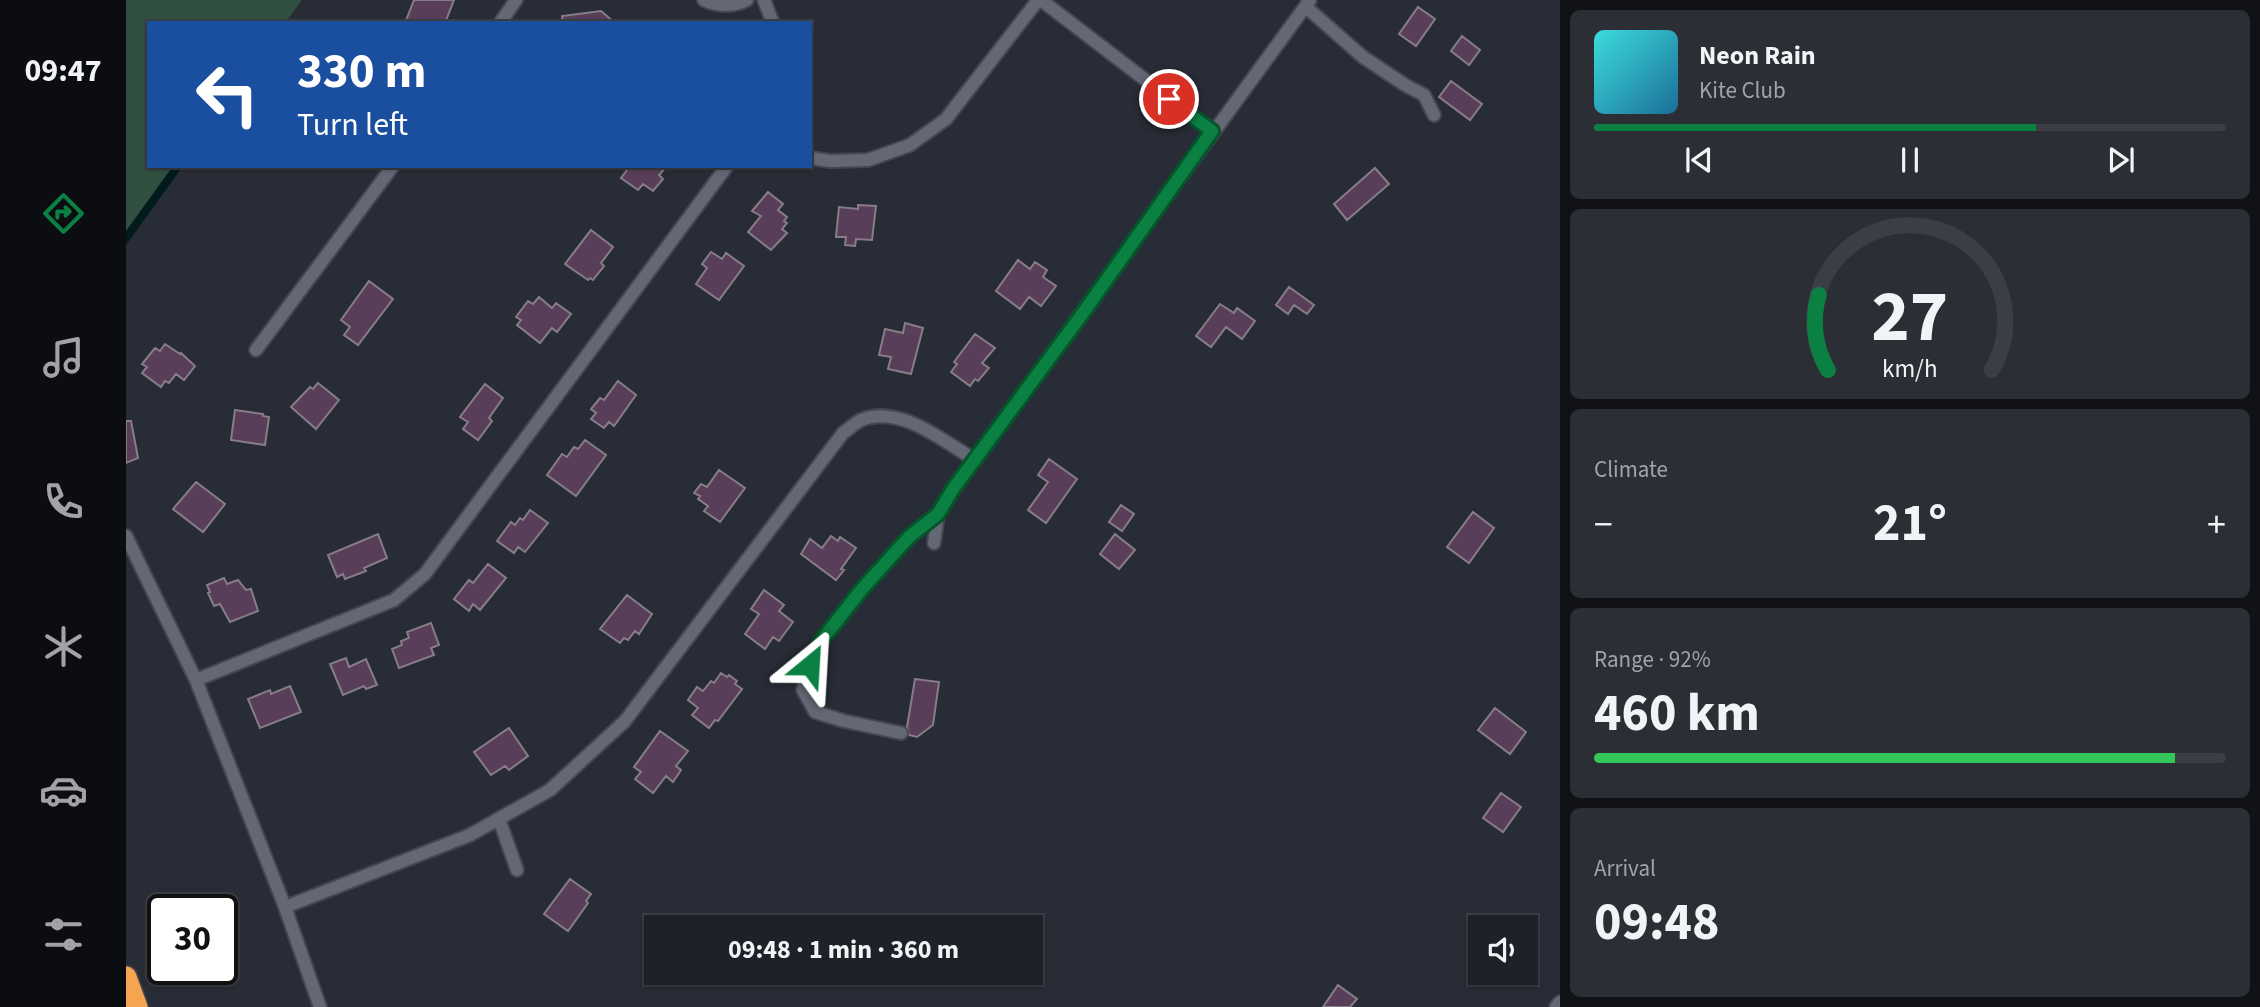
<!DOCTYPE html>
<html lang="en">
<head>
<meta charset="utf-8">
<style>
  :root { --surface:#1e2128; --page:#2b2e34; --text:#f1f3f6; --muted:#a1a3a8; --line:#3c3e45; --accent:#0b8043 }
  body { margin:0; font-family:"Source Sans 3",sans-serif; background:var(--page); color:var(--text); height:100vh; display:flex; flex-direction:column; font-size:26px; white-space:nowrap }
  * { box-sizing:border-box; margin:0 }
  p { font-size:23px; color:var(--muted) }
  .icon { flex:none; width:38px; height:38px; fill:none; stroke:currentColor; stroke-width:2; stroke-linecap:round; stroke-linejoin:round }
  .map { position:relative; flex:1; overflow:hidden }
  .sheet { display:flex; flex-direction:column; gap:10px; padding:10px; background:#101216; width:700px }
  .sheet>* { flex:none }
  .guide { position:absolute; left:21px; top:21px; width:665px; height:147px; border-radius:0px; box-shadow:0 2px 5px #0004,0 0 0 2px var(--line); background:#1a4fa0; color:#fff; overflow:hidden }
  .controls { position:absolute; left:1342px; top:915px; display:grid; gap:14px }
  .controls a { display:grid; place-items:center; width:70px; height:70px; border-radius:0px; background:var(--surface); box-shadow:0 2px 5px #0004,0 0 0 2px var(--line); font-size:35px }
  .speed { position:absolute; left:21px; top:894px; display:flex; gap:14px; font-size:35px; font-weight:700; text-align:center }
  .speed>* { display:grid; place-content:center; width:91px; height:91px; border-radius:50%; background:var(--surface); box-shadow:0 2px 5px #0004,0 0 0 2px var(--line); line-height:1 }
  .speed .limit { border:4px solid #111; border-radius:10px; background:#fff; color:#111 }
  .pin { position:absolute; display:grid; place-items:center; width:60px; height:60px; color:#fff; margin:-30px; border:4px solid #fff; border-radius:50%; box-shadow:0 2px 7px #0007 }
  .me { position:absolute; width:77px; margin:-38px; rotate:27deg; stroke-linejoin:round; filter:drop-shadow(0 0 5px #0008) }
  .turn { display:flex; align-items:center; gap:24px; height:147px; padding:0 35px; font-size:32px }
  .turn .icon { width:91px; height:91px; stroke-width:2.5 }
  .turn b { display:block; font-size:49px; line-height:60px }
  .big { font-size:52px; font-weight:700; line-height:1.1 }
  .sheet .tile { flex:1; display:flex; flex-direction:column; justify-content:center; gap:10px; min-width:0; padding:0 24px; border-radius:10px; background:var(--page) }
  .sheet .dial { align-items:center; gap:0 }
  .dial svg { height:182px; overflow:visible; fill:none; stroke:var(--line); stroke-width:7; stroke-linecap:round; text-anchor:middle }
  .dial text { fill:var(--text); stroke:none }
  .song { display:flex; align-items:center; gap:21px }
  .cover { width:84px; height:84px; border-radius:10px; background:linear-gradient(135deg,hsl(180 70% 55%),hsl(200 70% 35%)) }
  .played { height:7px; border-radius:4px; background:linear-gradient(90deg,var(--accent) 70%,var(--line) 70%) }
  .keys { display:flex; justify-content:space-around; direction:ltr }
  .heat { display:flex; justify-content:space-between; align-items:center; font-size:38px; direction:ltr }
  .charge { height:10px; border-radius:5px; background:linear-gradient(90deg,#34c759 92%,var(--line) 0) }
  .trip { position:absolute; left:518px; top:915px; width:399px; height:70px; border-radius:0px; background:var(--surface); box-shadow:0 2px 5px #0004,0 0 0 2px var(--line); font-weight:700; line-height:70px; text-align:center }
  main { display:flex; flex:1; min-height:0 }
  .menu { display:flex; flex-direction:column; width:126px; justify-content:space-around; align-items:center; background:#0c0d10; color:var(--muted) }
  .menu .icon { width:49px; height:49px }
  .menu .selected { color:var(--accent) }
  .menu b { font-size:32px; color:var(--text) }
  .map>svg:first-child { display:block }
  .green { fill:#314f3f }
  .water { fill:#011b1c }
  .building { fill:#583e59; stroke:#877d87; stroke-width:2 }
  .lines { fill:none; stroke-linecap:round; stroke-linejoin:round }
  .minor-casing { stroke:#444750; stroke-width:16 }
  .motorway-casing { stroke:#444750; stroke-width:24 }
  .minor { stroke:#646874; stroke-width:12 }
  .motorway { stroke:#f5a550; stroke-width:21 }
  .route-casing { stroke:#07532c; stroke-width:18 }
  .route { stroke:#0b8043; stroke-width:12 }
</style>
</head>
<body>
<main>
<nav class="menu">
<b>09:47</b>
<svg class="icon selected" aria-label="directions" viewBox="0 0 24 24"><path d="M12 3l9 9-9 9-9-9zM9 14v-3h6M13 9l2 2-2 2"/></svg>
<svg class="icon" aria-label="music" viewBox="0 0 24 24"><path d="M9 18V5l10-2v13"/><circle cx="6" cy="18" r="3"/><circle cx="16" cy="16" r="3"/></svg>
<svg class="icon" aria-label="phone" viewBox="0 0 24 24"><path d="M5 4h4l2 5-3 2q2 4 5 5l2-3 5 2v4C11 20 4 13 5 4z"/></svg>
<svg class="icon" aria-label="climate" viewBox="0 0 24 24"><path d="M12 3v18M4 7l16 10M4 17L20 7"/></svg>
<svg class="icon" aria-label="car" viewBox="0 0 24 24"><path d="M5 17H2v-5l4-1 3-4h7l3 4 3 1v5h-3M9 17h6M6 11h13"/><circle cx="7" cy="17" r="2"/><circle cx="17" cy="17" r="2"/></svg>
<svg class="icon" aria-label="filters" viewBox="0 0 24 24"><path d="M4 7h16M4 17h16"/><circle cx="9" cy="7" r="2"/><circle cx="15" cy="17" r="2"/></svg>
</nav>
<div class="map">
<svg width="1434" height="1007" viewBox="0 0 1434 1007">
  <rect width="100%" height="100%" fill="#282c36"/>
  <path class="green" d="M0,0H176L159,23H23V166H56L0,243Z"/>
  <path class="water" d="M47,166H57L0,245V231Z"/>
  <path class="building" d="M288,0H328L319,23H279Z
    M1292,7L1309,19L1290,46L1273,34Z
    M475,11L489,23H437L436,16Z
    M1336,36L1354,50L1343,65L1325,51Z
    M1325,81L1356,104L1344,120L1313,97Z
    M504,166H541L533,175L537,179L527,191L517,184L512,190L495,178Z
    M1249,168L1263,184L1221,220L1208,204Z
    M642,192L657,204L652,210L661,217L658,221L661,223L656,229L661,233L645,250L622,232L635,216L626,211Z
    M732,205L750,206L746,240L730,239L729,246L719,245L720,237H710L713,207L732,209Z
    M465,230L487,247L475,263L478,266L467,280L464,278L462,280L439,264Z
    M585,252L596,259L600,253L618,266L593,300L570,284L581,268L576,264Z
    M892,260L904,269L909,262L921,270L917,277L930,286L915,306L903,297L894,309L870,291Z
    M243,281L267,299L232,345L218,335L224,327L215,320Z
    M1163,287L1188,305L1181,314L1168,305L1162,314L1150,305Z
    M413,297L426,308L430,303L445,314L431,332L426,328L414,343L391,325L395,320L390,317L402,301L407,304Z
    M1094,304L1108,313L1111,308L1129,321L1116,339L1100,327L1085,347L1070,336Z
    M779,323L797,328L785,374L762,369L765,357L753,355L759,329L777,333Z
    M849,334L869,348L856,363L863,368L852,381L849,379L844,386L825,372L831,364L828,362Z
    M39,344L54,354L55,353L69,366L58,380L50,374L43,383L39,381L35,387L16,373L21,367L16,364L29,348L34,351Z
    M492,381L510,395L488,426L483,422L478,428L465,419L470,413L465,409L474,398L478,400Z
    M192,383L213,400L190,429L165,407L184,387L187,389Z
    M359,384L377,398L363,418L366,421L352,440L337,429L342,422L334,417Z
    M109,410L137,414V416L143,417L139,445L105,440Z
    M0,421H5L12,458L0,463Z
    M459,440L480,455L450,496L421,475L436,454L441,457L448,447L452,449Z
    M923,459L951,479L920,523L902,510L922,482L912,475Z
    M593,470L619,488L594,522L578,511L582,506L572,499L574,496L568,493L575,484L581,487Z
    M70,482L99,504L77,532L47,509Z
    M995,505L1008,514L996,531L983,522Z
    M404,510L422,523L399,552L392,547L388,553L371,541L385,522L389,525L394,518L397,520Z
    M1347,512L1368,528L1343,563L1321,547Z
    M252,534L261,558L238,568L240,571L219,579L217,574L211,577L202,555Z
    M989,534L1009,550L993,569L974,554Z
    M705,536L712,541L714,537L730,548L715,569L718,570L710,580L675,554L684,539L696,548Z
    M362,564L380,578L354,610L347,604L343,611L328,599L343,580L347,583Z
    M98,578L101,584L112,580L120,590L125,589L132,611L104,622L94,604L88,606L82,593L84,592L81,585Z
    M638,590L658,605L653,611L667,622L653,641L647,637L639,649L619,634L633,614L625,609Z
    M501,595L526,614L513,634L509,631L502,640L498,638L494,643L474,629Z
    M305,623L313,645L305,648L308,655L273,668L266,649L276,645L275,641L283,638L281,632Z
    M220,658L223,667L240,659L251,685L240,689L238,686L217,695L204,664Z
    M595,673L601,677L603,675L611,681L609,684L616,689L592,721L589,720L583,728L566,715L572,708L562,700L571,687L577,691L585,681L588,683Z
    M789,679L813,682L807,725L791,737L783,735L781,727Z
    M164,686L175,712L134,728L122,699L144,690L145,694Z
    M1369,708L1400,732L1384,754L1352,730Z
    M383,728L402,756L383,770L379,766L365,775L348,752Z
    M534,731L562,751L550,766L555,770L547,782L540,776L527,793L509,779L515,772L508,767Z
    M1375,793L1395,807L1377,832L1357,818Z
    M444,879L465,894L460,901L462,903L442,931L418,914Z
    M1212,985L1231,999L1224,1007H1197Z"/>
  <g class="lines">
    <defs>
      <path id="minor" d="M578,0C593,7 606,7 621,0
        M638,0L647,23
        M915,0L1086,131
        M1180,7L1237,57L1279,85L1298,95L1308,115
        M374,23L390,0
        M684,158L704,161L742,160L784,145L820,119L912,0
        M130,350L267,166
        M0,536L70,680L159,907L194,1007
        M808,543L812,514
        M70,680L268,600L299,574L601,166
        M775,733L718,721L689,712L677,690L684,665L695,641L736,589L783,537L812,514L827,489C947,327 1064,162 1184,0
        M373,819L391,870
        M159,907L344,835L424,790L499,721L717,433C723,429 729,423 735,420C774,404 817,441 849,460
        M1430,1007L1434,1002"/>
      <path id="motorway" d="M0,977L11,1007"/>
    </defs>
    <use href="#minor" class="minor-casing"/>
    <use href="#motorway" class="motorway-casing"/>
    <use href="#minor" class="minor"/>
    <use href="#motorway" class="motorway"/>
  </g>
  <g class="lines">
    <defs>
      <path id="route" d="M684,665L695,641L736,589L783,537L812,514L827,489L957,313L1086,131L1043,99"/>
    </defs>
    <use href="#route" class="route-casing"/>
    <use href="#route" class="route"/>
  </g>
</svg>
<div class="controls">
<a><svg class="icon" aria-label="sound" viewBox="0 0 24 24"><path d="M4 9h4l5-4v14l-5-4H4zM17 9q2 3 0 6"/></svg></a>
</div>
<div class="speed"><div class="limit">30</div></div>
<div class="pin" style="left:1043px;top:99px;background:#d93025"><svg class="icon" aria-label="arrive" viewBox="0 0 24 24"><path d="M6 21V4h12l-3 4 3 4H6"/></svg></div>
<svg class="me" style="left:684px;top:665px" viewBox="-20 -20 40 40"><path d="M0-17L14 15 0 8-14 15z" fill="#0b8043" stroke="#fff" stroke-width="4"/></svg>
<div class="trip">09:48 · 1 min · 360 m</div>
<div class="guide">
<div class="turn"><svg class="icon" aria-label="left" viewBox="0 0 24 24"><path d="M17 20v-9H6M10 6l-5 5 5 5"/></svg><div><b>330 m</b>Turn left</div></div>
</div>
</div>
<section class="sheet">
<div class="tile">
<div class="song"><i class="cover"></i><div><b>Neon Rain</b><p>Kite Club</p></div></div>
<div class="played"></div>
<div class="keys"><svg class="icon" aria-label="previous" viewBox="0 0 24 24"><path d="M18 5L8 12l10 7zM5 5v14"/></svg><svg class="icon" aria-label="pause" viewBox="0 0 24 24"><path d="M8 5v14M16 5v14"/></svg><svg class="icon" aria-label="next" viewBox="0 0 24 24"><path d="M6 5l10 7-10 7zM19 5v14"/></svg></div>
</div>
<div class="tile dial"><svg viewBox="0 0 100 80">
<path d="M14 69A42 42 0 1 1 86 69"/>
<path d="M14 69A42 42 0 0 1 10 36" stroke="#0b8043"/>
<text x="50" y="56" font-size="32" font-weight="700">27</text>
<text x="50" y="72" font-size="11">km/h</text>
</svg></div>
<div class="tile"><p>Climate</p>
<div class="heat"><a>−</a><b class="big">21°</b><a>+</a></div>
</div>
<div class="tile"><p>Range · 92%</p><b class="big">460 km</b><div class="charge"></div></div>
<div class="tile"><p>Arrival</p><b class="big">09:48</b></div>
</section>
</main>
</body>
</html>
